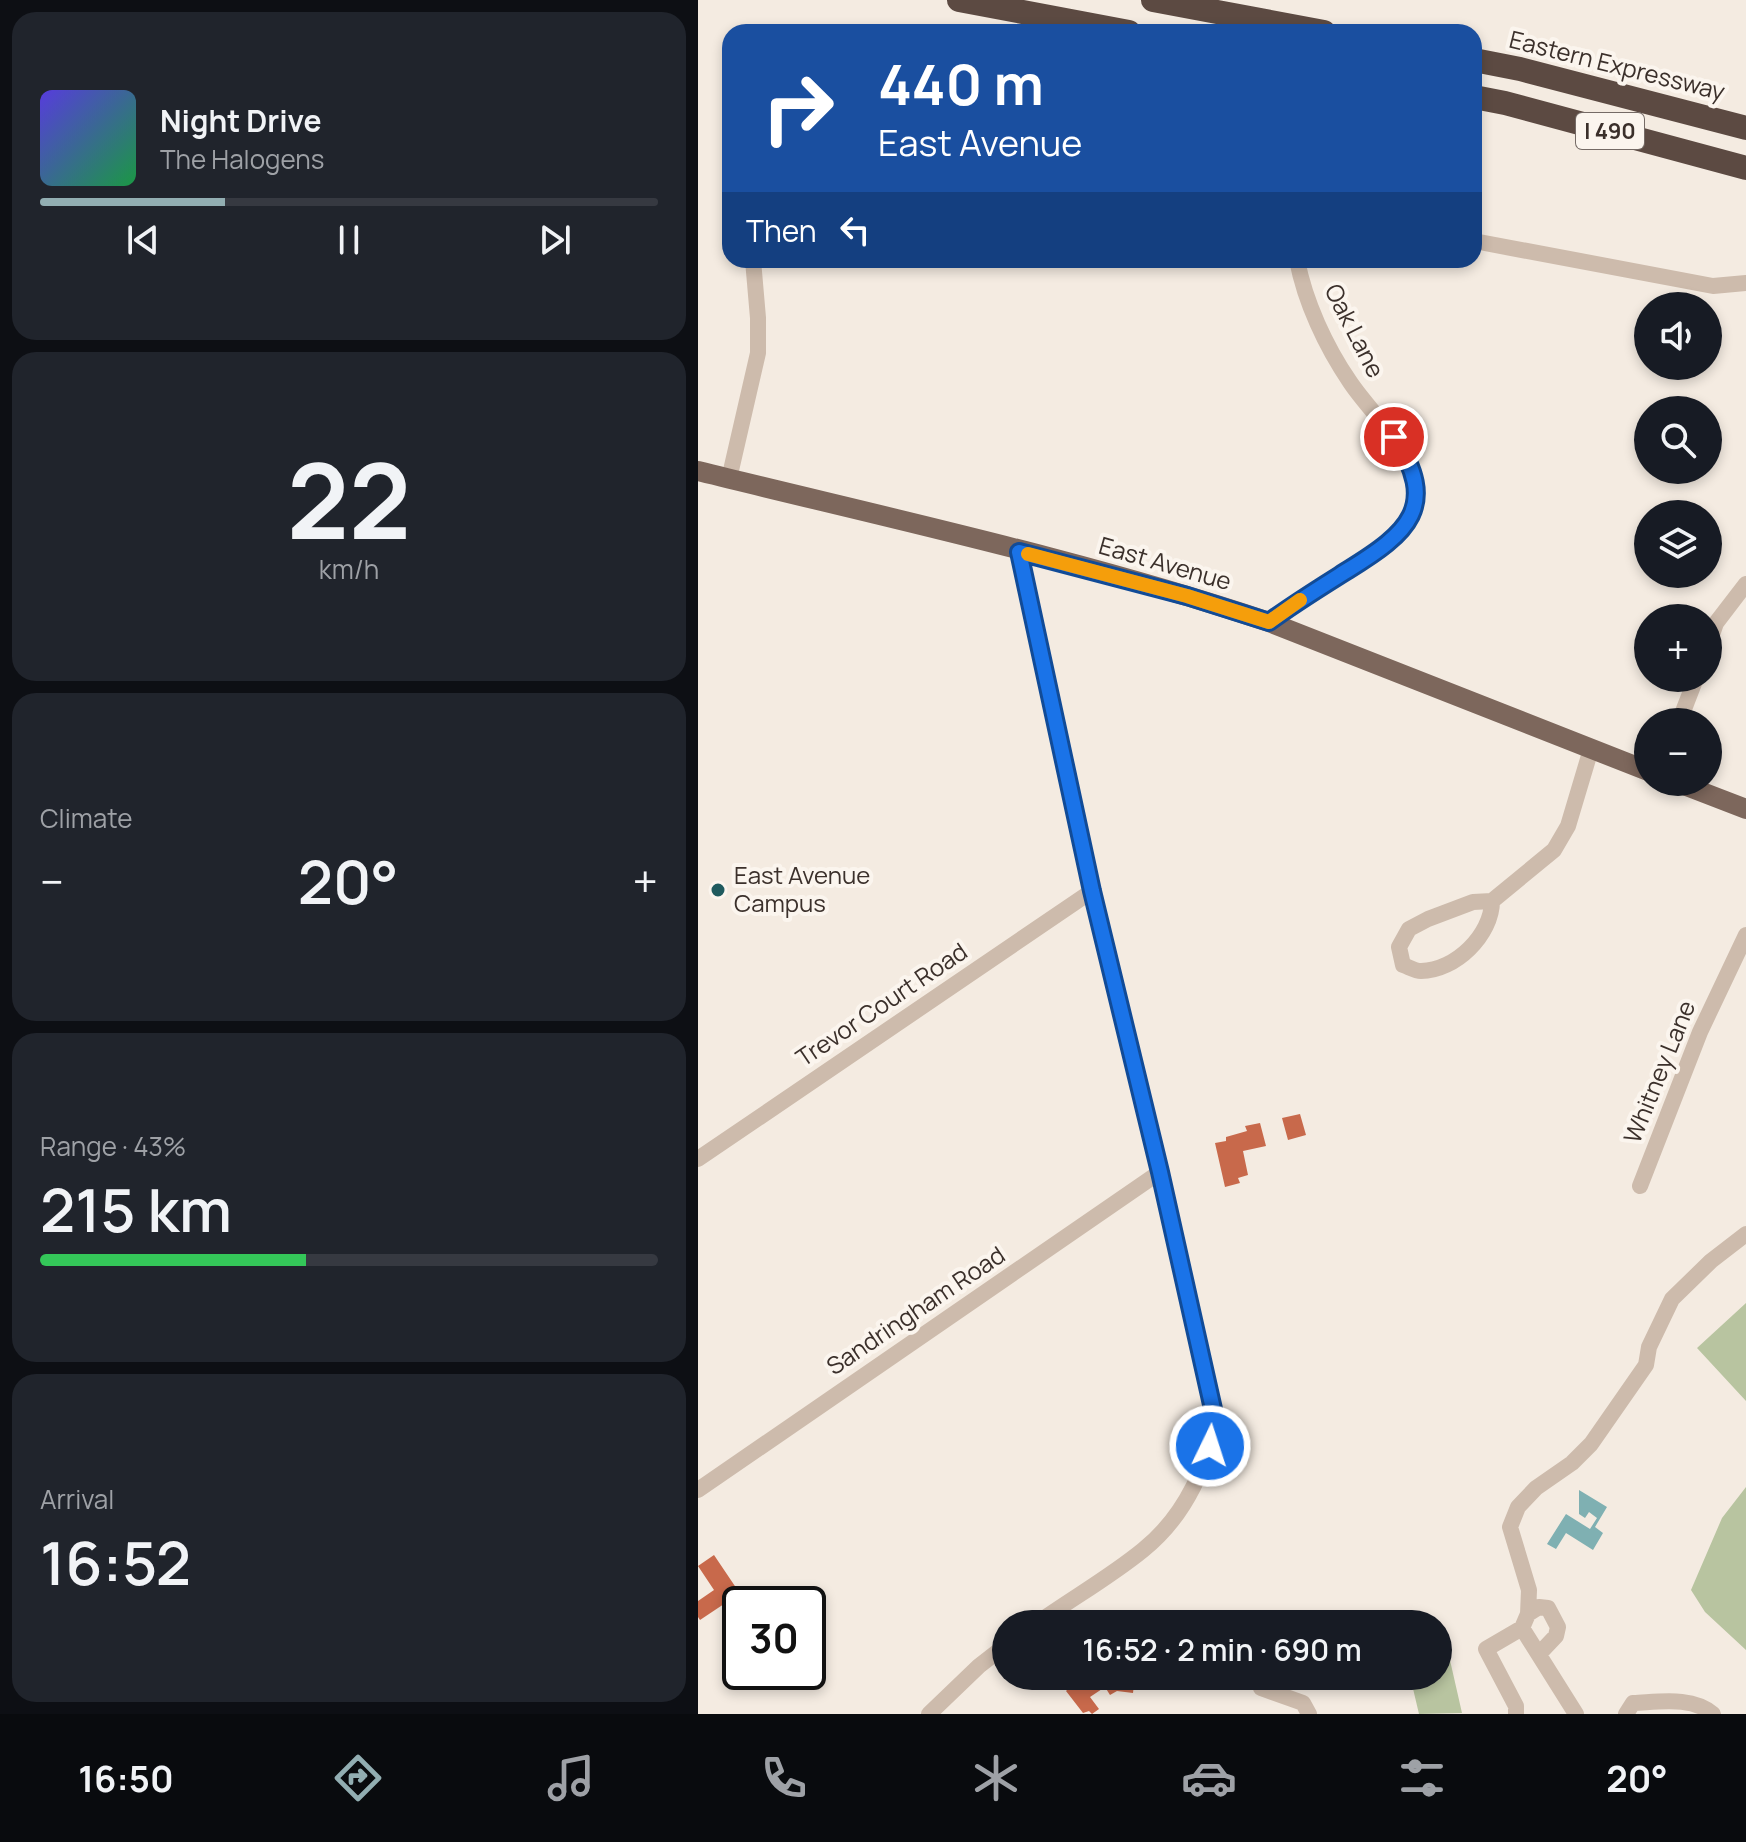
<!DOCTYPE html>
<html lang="en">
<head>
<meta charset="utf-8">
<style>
  :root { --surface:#171b24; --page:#20242c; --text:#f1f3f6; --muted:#9ea1a6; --line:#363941; --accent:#92aeb2 }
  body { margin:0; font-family:Manrope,sans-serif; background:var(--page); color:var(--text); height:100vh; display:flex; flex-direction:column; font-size:30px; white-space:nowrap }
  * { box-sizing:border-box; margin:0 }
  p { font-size:26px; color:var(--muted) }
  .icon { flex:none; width:44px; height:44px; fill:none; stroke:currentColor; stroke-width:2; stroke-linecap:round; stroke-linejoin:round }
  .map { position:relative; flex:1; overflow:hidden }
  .side { display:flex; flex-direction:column; gap:12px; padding:12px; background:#0d0f14; width:698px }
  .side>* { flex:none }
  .banner { position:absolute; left:24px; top:24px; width:760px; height:244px; border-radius:24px; box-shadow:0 4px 12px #0003; background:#1a4fa0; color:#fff; overflow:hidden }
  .controls { position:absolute; left:936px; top:292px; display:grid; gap:16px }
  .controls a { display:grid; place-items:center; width:88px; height:88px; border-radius:50%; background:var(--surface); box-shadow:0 4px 12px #0003; font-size:40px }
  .speed { position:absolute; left:24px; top:1586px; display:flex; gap:16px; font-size:40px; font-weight:700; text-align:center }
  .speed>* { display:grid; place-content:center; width:104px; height:104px; border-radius:50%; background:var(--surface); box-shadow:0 4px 12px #0003; line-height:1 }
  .speed .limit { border:4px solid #111; border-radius:12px; background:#fff; color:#111 }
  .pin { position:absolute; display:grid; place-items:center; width:68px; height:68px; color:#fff; margin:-34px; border:4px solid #fff; border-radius:50%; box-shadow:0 2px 8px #0007 }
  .me { position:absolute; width:88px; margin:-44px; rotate:4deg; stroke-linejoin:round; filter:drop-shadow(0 0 6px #0008) }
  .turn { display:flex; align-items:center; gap:28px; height:168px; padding:0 24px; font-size:36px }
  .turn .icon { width:104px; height:104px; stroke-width:2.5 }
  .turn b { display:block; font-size:56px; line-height:68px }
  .then { display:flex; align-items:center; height:76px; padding:0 24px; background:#0003; gap:16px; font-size:30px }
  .big { font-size:60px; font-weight:600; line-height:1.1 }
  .side .card { flex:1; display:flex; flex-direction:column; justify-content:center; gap:12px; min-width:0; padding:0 28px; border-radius:24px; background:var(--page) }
  .side .dial { align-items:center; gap:0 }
  .dial b { font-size:104px; line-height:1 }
  .song { display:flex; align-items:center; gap:24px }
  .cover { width:96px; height:96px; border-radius:12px; background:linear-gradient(135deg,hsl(250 70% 55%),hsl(140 70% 35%)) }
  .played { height:8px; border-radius:4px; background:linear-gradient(90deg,var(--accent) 30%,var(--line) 30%) }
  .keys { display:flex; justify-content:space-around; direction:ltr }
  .heat { display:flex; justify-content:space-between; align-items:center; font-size:44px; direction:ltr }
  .charge { height:12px; border-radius:6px; background:linear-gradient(90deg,#34c759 43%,var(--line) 0) }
  .trip { position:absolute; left:294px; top:1610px; width:460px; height:80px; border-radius:40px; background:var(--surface); box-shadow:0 4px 12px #0003; font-weight:600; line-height:80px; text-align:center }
  .tab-bar { display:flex; height:128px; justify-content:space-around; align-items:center; background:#090b0e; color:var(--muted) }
  .tab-bar .icon { width:56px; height:56px }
  .tab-bar .active { color:var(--accent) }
  .tab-bar b { font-size:36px; color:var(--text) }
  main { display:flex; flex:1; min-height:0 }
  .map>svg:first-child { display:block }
  .green { fill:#b8c4a0 }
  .water { fill:#7fb0b2 }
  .building { fill:#c8694b }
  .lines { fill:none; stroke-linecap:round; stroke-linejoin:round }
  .minor { stroke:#cdbbac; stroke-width:16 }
  .major { stroke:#7d675c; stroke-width:20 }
  .highway { stroke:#5c4a42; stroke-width:24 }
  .route-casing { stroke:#114b97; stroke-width:20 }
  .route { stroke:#1a73e8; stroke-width:14 }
  .slow { stroke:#f59e0b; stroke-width:14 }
  .poi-dot { fill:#1f5a5e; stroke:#fbf5ee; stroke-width:3 }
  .labels { text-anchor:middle; stroke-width:8; stroke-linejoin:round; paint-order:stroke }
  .shield { fill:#fbf5ee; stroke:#756b66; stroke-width:2 }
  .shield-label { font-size:22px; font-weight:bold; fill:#3b302b }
  .street-label { font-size:24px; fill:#3b302b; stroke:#fbf5ee }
  .poi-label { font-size:24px; fill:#3b302b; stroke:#fbf5ee; text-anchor:start }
</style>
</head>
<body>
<main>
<section class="side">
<div class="card">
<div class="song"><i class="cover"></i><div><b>Night Drive</b><p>The Halogens</p></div></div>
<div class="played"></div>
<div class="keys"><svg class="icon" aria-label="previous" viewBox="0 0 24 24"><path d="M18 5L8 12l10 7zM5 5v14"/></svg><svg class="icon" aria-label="pause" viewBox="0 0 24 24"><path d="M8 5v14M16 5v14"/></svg><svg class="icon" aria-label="next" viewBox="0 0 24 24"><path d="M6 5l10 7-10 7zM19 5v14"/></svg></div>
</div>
<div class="card dial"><b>22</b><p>km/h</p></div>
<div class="card"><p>Climate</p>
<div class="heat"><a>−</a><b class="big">20°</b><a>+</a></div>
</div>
<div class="card"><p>Range · 43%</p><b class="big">215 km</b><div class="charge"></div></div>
<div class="card"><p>Arrival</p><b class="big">16:52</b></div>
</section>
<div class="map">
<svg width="1048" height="1714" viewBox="0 0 1048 1714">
  <rect width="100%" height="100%" fill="#f4ebe1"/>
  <path class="green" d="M1048,1303V1401L999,1348Z
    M1048,1487V1650L1007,1612L993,1590L1024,1518Z
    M749,1647L764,1713L721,1714L712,1676H740V1649Z"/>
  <path class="water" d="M881,1490L909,1507L897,1527L905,1533L895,1550L868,1533L858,1549L849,1544L868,1514L892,1529L899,1518L891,1512L887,1518L881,1514Z"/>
  <path class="building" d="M602,1114L608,1135L590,1140L584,1118Z
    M562,1123L568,1146L545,1151L550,1175L540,1178L542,1183L527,1187L517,1143L528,1141V1137L549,1131L547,1126Z
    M16,1555L49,1604H42V1621L39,1623L26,1604L2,1620L0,1617V1601L16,1590L0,1566Z
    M372,1676H465L450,1686L436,1684L435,1693L419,1691L412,1695L407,1687L392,1697L401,1709L394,1714L391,1711L385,1713L368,1691L370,1689L365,1683L373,1678Z"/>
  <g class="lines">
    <path class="minor" d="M776,241L1015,286L1048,283
      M31,479L60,353V318L55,260
      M321,552L394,891L462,1172L515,1409C515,1461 486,1517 445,1550C412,1577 373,1599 338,1624
      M571,622C596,604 622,588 648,572C665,561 684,552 697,537C754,478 684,430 652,382C628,347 607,302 599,260
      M1010,646L1018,623L1048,584
      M981,722L998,678
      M794,901C794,935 757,971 723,971C717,971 711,967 705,965L701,947L711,929L730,919L775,902L794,901L856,850L870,826L893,749
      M0,1159L394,891
      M942,1186L1002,1032L1048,935
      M0,1490L462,1172
      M830,1614L841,1607L850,1608L860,1627L858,1636L841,1654
      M824,1628L878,1714
      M563,1688L605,1703L611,1714
      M231,1714L281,1666L308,1645
      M818,1714V1706L788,1649L824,1628L830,1614L831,1590L812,1527L820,1507L838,1488L874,1463L893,1444L948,1365L951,1347L974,1299L1013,1261L1048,1234
      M928,1714L935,1703C961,1702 994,1696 1015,1714"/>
    <path class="major" d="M0,471C190,518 386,560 571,622L950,771
      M978,782L1048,809"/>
    <path class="highway" d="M261,0L431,32
      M455,0L626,32
      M776,60L822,69L1048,128
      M776,97L807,103L1048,168"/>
  </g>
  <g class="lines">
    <defs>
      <path id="route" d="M512,1446L515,1409L462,1172L394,891L321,552L489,596L571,622C597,603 623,587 650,570C710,533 742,506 696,437"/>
    </defs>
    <use href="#route" class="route-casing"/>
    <use href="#route" class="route"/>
    <path class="slow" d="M330,554L489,596L571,622L602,600"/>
  </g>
  <circle class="poi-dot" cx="20" cy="890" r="8"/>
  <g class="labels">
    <rect class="shield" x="878" y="113" width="68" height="36" rx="6"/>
    <g class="shield-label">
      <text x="912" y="139">I 490</text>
    </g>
    <g class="street-label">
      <text transform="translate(919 66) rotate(14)" y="8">Eastern Expressway</text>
      <text transform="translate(656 331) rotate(63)" y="8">Oak Lane</text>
      <text transform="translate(467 564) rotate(16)" y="8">East Avenue</text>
      <text transform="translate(184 1005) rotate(-34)" y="8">Trevor Court Road</text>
      <text transform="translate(962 1072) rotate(-68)" y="8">Whitney Lane</text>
      <text transform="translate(218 1311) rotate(-34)" y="8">Sandringham Road</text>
    </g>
    <g class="poi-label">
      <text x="36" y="884">East Avenue<tspan x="36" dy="28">Campus</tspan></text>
    </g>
  </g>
</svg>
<div class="controls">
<a><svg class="icon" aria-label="sound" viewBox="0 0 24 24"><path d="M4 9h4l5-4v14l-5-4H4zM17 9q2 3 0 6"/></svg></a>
<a><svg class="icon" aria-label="search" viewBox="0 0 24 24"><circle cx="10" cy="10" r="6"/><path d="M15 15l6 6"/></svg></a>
<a><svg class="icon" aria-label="layers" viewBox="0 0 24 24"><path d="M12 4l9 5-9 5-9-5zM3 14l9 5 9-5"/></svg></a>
<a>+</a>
<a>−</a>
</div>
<div class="speed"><div class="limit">30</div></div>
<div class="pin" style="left:696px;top:437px;background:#d93025"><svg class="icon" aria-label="arrive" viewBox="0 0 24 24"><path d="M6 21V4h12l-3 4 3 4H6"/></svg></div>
<svg class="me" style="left:512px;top:1446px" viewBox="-20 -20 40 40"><circle r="17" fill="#1a73e8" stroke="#fff" stroke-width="3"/><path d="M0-11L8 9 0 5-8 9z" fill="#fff"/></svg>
<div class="trip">16:52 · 2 min · 690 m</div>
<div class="banner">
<div class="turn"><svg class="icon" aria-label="right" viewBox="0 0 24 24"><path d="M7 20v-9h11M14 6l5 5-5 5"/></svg><div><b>440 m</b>East Avenue</div></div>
<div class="then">Then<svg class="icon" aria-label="left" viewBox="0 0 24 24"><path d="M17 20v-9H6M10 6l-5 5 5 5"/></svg></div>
</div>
</div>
</main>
<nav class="tab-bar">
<b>16:50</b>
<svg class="icon active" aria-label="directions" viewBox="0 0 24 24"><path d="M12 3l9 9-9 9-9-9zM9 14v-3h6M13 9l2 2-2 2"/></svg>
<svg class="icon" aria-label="music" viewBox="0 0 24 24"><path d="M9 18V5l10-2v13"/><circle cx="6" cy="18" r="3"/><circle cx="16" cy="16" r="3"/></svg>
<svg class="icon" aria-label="phone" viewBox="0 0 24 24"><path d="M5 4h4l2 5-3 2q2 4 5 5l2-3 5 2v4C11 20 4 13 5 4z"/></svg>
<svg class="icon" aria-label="climate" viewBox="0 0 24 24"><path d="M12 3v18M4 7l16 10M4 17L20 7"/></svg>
<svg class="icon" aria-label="car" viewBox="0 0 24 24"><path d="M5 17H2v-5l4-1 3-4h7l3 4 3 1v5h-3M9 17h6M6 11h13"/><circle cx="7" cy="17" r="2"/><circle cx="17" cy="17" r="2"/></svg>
<svg class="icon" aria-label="filters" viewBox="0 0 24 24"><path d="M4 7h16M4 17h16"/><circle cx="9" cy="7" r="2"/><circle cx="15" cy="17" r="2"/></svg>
<b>20°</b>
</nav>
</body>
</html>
